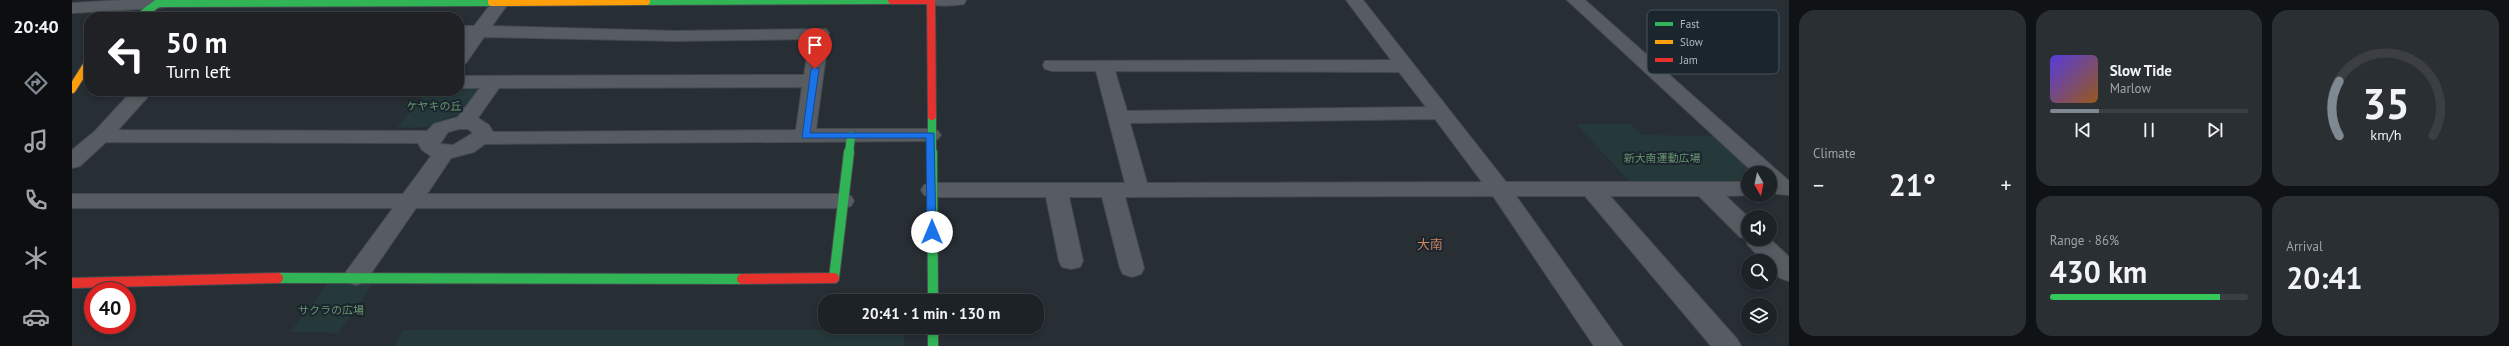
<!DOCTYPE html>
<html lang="en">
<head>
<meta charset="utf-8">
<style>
  :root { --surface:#1d2227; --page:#2a2f33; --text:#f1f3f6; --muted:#a0a4a7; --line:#3b3f44; --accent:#808992 }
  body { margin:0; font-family:"PT Sans","Noto Sans JP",sans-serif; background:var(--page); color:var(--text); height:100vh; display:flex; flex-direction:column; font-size:15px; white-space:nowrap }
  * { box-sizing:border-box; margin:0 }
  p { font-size:13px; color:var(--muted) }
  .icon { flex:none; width:22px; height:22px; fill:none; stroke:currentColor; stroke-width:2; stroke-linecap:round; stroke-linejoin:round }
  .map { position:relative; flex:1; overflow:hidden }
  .drawer { display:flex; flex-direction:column; gap:10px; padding:10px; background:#101315; width:720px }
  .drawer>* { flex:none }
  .hud { position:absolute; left:12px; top:12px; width:380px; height:84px; border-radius:16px; box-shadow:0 2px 6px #0003,0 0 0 1px var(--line); background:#202124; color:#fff; overflow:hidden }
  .needle { width:26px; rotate:171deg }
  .buttons { position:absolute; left:1669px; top:166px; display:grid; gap:8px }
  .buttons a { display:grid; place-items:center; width:36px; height:36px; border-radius:50%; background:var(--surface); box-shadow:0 2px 6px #0003,0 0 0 1px var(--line); font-size:20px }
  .speed { position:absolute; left:12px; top:282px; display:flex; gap:8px; font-size:20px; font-weight:700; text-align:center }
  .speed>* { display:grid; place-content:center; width:52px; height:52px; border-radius:50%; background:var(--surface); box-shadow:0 2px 6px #0003,0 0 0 1px var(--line); line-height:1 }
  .speed .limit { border:6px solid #d22; background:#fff; color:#111 }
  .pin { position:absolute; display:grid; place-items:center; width:34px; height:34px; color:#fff; margin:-41px -17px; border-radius:50% 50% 50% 0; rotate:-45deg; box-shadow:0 0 4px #0007 }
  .pin .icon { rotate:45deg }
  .me { position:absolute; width:44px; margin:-22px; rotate:0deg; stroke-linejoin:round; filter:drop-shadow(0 0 3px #0008) }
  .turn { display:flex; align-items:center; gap:14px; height:84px; padding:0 16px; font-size:18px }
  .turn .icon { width:52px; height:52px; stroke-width:2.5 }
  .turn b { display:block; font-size:28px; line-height:34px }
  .big { font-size:30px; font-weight:700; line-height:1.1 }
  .drawer .tile { flex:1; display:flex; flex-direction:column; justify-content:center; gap:6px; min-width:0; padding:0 14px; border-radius:16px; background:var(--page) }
  .drawer .dial { align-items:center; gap:0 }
  .dial svg { height:104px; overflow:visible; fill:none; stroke:var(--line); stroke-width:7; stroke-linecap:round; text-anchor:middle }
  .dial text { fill:var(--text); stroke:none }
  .song { display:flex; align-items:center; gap:12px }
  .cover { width:48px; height:48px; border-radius:6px; background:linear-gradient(135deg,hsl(250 70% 55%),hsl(30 70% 35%)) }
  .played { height:4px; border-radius:2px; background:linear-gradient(90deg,var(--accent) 25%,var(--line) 25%) }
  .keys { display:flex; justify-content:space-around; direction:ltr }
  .heat { display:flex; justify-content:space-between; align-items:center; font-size:22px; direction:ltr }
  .charge { height:6px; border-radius:3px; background:linear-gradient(90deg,#34c759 86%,var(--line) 0) }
  .drawer .tiles { flex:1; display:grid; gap:10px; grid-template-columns:repeat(3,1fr) }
  .tile:first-child { grid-row:span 2 }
  .trip { position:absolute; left:746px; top:294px; width:226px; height:40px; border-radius:16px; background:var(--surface); box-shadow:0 2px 6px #0003,0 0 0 1px var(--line); font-weight:700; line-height:40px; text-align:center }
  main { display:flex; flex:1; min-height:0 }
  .menu { display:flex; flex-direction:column; width:72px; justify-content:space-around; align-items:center; background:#0c0e10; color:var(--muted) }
  .menu .icon { width:28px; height:28px }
  .menu .current { color:var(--accent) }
  .menu b { font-size:18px; color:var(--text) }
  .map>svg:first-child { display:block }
  .green { fill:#25393a }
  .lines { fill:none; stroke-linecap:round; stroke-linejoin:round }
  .street-casing { stroke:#454a4f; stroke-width:2 }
  .fast-far1-casing { stroke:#454a4f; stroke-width:10 }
  .fast-casing { stroke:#454a4f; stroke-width:12 }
  .slow-casing { stroke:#454a4f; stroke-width:10 }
  .jam-far1-casing { stroke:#454a4f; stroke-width:10 }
  .jam-casing { stroke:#454a4f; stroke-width:12 }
  .street { fill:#575c62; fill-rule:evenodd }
  .fast-far1 { stroke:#30b455; stroke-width:8 }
  .fast { stroke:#30b455; stroke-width:10 }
  .slow { stroke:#ff9f0a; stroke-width:8 }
  .jam-far1 { stroke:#e5322d; stroke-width:8 }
  .jam { stroke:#e5322d; stroke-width:10 }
  .route { fill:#1a73e8; stroke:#114b97 }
  .labels { text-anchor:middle; stroke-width:4; stroke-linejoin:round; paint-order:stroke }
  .park-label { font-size:11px; fill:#68956e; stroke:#1b252e }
  .quarter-label { font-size:13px; fill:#d08661; stroke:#1b252e }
  .key { fill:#1b252e; stroke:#48525b; stroke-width:1 }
  .key-label { font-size:11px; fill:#b0bac5 }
</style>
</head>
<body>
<main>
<nav class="menu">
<b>20:40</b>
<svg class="icon current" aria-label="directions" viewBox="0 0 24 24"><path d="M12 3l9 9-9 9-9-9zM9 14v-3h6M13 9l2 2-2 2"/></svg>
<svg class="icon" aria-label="music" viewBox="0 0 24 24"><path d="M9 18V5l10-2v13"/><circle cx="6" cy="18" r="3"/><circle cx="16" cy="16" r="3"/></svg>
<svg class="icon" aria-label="phone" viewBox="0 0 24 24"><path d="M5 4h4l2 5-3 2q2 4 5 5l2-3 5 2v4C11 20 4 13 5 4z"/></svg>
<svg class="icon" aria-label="climate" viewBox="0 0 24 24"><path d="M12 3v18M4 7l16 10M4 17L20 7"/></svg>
<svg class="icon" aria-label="car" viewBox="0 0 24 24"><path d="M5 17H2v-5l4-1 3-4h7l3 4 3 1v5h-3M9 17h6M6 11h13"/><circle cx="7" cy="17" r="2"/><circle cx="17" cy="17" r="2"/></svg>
</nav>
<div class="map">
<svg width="1717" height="346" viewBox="0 0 1717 346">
  <rect width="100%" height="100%" fill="#272e34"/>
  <path class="green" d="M387,87H411L392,113L373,118L357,127L325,128L354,91H387Z
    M1504,124H1558L1570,135L1646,136L1687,173H1676V181H1557Z
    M257,282H302L266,333L218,332Z
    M331,330H832V346H322Z"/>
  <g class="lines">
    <defs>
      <path id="street" d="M50,0H92L94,3L92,7L86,8L0,13V3Z
        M422,0L438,1L420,26L604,31L754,29L757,33L744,129H859L866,131L869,135L866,139L859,141L413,144L402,152L379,158L355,194H771L779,196L782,201L779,206L771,208H344L293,282L284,285L275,282L271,276L321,208H0V194H331L359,156L350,150L346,143L34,142L8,166L0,168V150L22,132L60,91H81L46,130L355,131L362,124L386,117L408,88H387V76L732,75L738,39L604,41L412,37L394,63L387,65V46L394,36H387V26H402ZM730,87L724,130L421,132L417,125L406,118L427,88ZM387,129H396L401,133L381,145L368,144L376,132Z
        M851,0H894L892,4C880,6 865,6 853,4Z
        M1274,0H1291L1434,182H1676V195H1680L1654,196L1676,217V239H1698L1717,257V281L1708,278L1698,268V261H1691L1676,245L1673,238L1668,237L1627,196H1538L1665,339L1669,346H1639L1513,196H1444L1551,346H1522L1421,196L1053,197L1072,268L1069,274L1060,277L1051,274L1048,268L1030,197H997L1011,261L1008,267L999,269L990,267L987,261L974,197H860L852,195L849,190L852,185L860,183H1053L1024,71H980L973,69L971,65L973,61L1319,60ZM1043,71L1327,72L1354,107L1055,111ZM1363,119L1410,182L1075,183L1058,123Z
        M1495,0H1513L1717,181V195L1705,194L1698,188V173H1682Z"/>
      <path id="fast-far1" d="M574,1L820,0
        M67,17L86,3L420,2
        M860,116V153
        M777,153L779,136"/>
      <path id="fast" d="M860,152L861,301
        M206,278L670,279
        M762,278L777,152
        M861,327V346"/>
      <path id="slow" d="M420,2L574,1
        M0,89L17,62"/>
      <path id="jam-far1" d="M820,0H859L860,116"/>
      <path id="jam" d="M670,279L762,278
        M0,283L206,278"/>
    </defs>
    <use href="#street" class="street-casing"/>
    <use href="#fast-far1" class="fast-far1-casing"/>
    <use href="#fast" class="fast-casing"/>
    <use href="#slow" class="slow-casing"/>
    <use href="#jam-far1" class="jam-far1-casing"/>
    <use href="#jam" class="jam-casing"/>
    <use href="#street" class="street"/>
    <use href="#fast-far1" class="fast-far1"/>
    <use href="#fast" class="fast"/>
    <use href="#slow" class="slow"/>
    <use href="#jam-far1" class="jam-far1"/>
    <use href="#jam" class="jam"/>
  </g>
  <path class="route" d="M743,67L747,69L738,133H862L864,235H857L855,232L854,138H730L739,69Z"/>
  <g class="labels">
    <g class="park-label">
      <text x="362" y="110">ケヤキの丘</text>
      <text x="1590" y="162">新大南運動広場</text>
      <text x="259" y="314">サクラの広場</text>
    </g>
    <g class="quarter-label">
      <text x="1358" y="249">大南</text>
    </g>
  </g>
  <rect x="1575" y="10" width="132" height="64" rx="6" class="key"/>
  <rect x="1583" y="22" width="18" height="4" fill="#30b455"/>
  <rect x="1583" y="40" width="18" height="4" fill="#ff9f0a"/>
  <rect x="1583" y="58" width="18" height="4" fill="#e5322d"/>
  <g class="key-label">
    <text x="1608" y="28">Fast</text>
    <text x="1608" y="46">Slow</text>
    <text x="1608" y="64">Jam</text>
  </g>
</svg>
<div class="buttons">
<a><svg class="needle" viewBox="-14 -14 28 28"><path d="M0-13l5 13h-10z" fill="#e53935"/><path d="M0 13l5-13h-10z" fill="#a0a4a7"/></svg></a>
<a><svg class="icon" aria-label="sound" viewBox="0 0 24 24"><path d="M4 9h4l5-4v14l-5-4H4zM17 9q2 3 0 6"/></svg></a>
<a><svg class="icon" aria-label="search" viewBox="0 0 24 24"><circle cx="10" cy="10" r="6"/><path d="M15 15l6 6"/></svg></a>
<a><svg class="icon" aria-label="layers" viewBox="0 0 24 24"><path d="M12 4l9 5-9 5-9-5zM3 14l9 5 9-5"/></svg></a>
</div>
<div class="speed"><div class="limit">40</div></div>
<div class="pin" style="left:743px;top:69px;background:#d93025"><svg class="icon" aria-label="arrive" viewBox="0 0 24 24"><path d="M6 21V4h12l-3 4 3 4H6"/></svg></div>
<svg class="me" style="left:860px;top:232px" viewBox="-20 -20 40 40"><circle r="19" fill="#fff"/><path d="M0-13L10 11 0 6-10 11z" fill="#1a73e8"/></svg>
<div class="trip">20:41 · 1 min · 130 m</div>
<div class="hud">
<div class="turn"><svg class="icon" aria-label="left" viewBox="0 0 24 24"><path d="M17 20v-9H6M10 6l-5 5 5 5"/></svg><div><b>50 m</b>Turn left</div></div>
</div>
</div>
<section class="drawer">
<div class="tiles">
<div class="tile"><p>Climate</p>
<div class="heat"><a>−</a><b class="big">21°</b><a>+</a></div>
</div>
<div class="tile">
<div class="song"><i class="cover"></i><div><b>Slow Tide</b><p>Marlow</p></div></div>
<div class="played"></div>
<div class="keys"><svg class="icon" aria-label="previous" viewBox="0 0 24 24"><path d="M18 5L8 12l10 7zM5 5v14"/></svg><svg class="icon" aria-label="pause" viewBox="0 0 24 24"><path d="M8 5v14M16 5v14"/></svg><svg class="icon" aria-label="next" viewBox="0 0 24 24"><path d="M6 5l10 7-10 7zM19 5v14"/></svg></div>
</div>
<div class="tile dial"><svg viewBox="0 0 100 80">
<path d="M14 69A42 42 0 1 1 86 69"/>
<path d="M14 69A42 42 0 0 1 14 27" stroke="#808992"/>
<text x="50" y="56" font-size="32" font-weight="700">35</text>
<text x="50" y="72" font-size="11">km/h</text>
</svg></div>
<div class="tile"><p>Range · 86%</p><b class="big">430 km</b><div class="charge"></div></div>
<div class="tile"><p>Arrival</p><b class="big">20:41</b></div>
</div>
</section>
</main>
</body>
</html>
